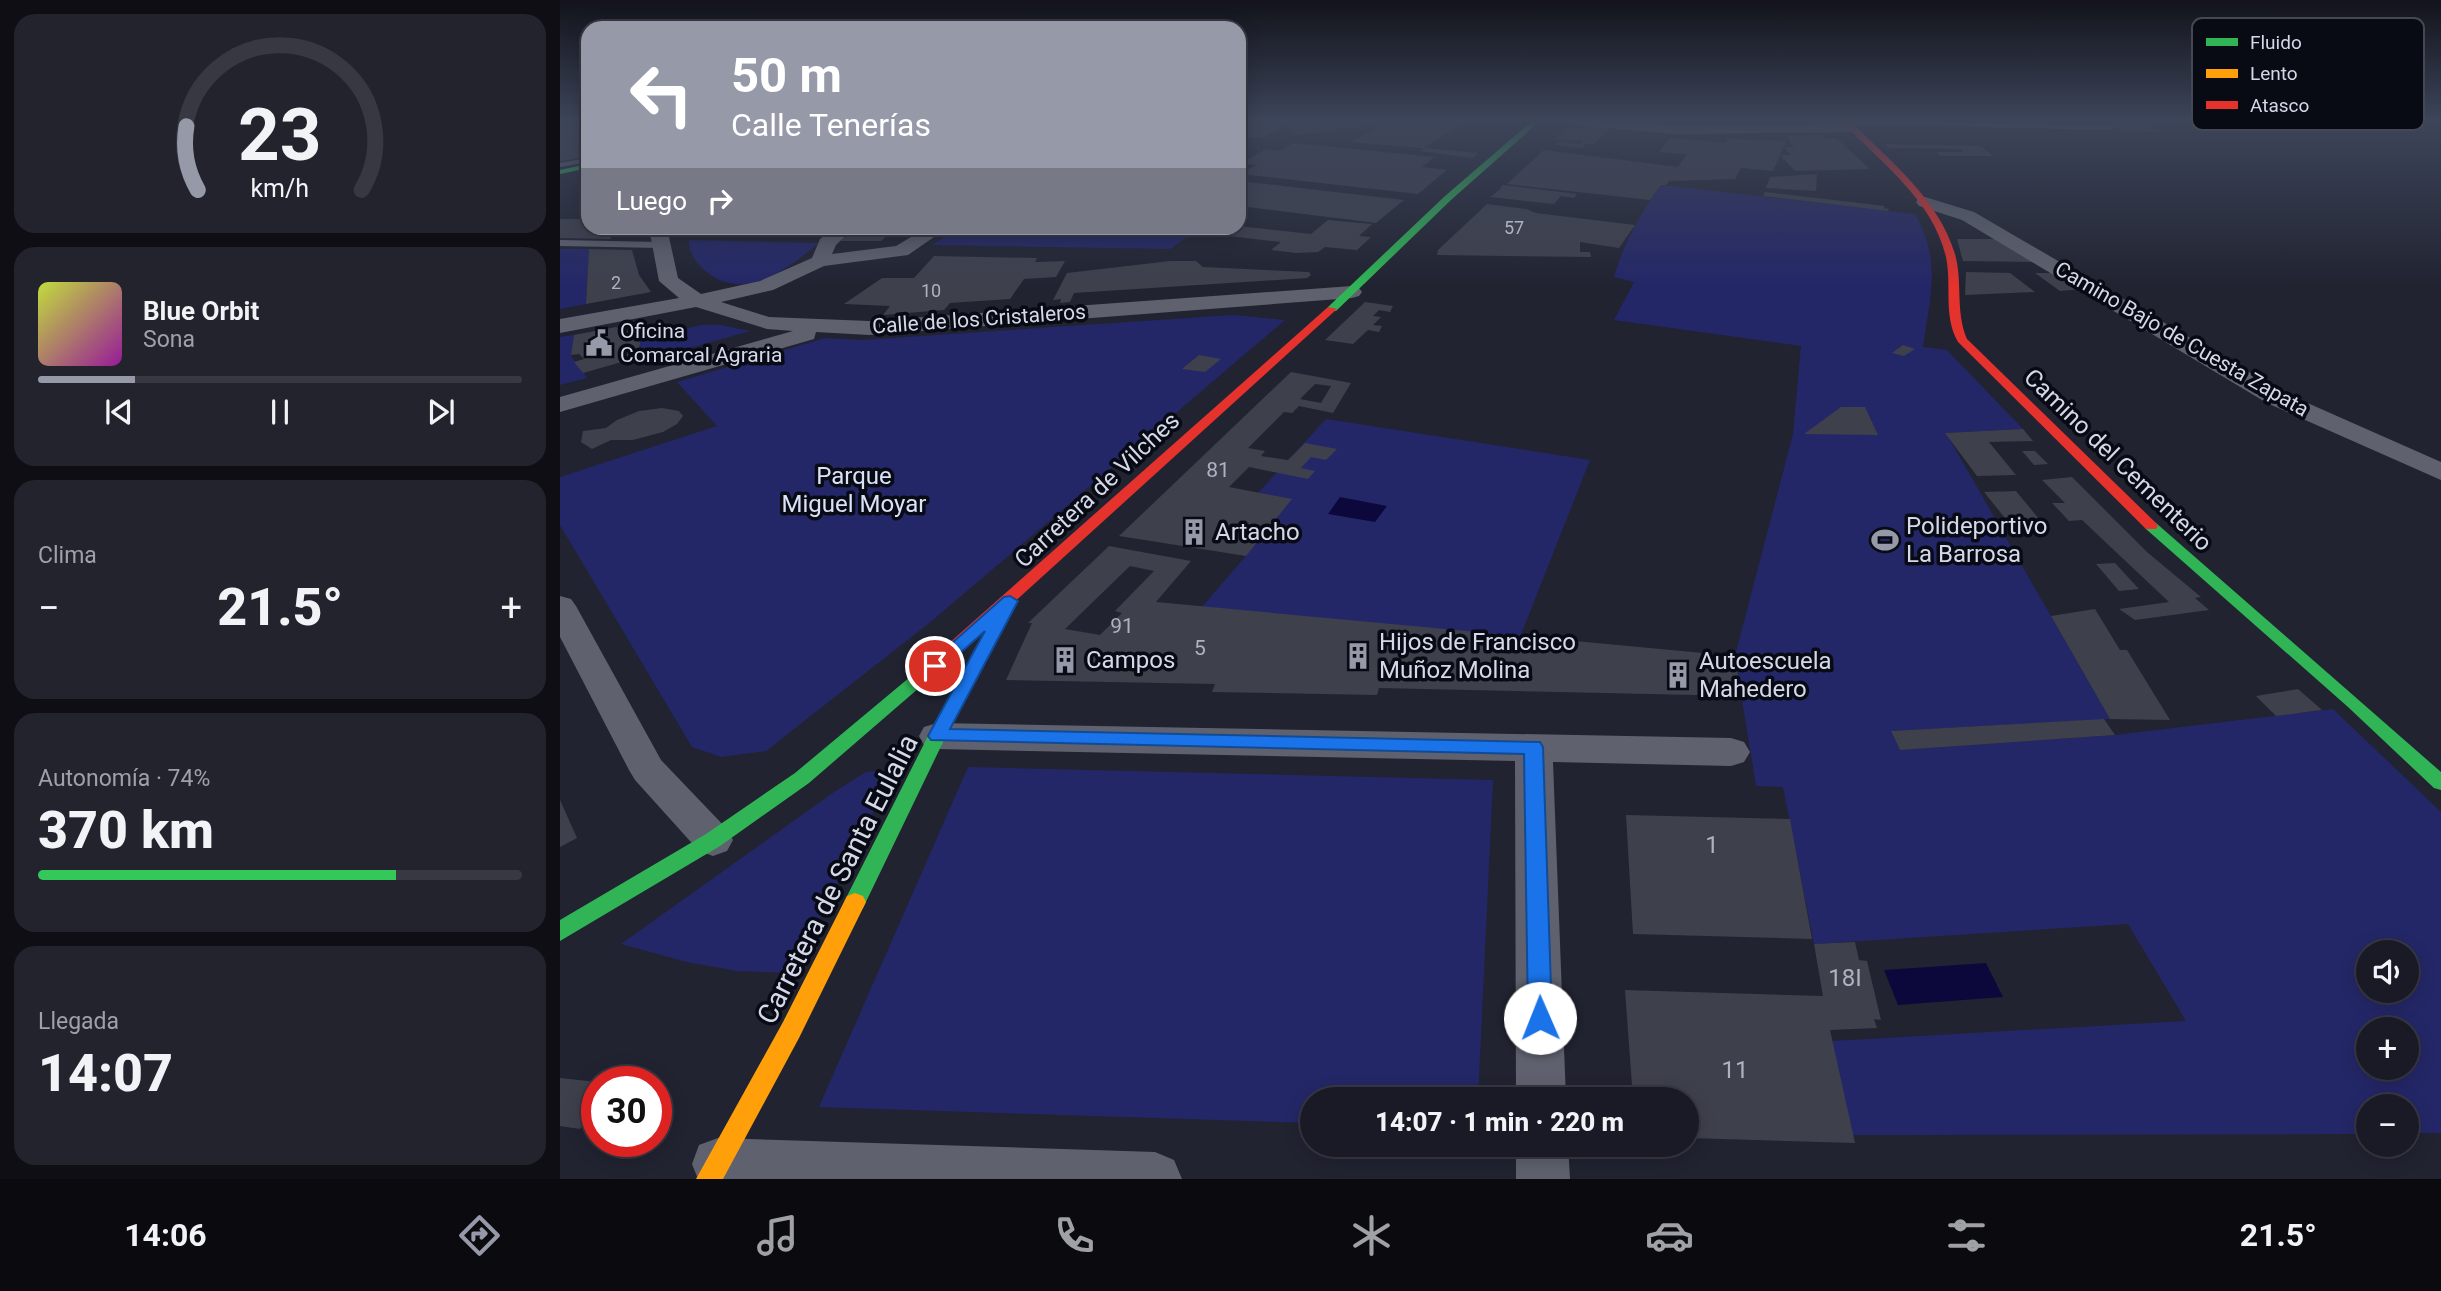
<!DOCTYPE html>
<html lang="es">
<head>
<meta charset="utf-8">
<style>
  :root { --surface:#191a25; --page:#22232d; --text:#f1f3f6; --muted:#9fa1a7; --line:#373842; --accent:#9599a8 }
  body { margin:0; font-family:Roboto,sans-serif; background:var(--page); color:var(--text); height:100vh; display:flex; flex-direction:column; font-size:26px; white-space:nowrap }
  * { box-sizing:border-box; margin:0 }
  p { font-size:23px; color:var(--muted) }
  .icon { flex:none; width:38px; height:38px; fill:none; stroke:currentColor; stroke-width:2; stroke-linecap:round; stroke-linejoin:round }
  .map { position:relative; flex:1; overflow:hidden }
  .panel { display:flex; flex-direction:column; gap:14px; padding:14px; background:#0e0e14; width:560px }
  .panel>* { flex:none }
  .top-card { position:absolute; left:21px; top:21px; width:665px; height:214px; border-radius:21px; box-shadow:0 4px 18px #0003,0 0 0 2px var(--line); background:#9599a8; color:#fff; overflow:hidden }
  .controls { position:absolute; left:1796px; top:940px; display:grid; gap:14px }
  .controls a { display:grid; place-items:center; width:63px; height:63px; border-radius:50%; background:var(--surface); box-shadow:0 4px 18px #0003,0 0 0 2px var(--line); font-size:35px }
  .speed { position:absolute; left:21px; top:1066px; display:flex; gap:14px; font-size:35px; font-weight:700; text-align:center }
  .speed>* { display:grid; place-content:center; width:91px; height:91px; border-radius:50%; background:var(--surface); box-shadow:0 4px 18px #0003,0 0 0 2px var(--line); line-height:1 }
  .speed .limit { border:10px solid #d22; background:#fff; color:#111 }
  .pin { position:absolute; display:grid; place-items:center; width:60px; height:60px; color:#fff; margin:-30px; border:4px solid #fff; border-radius:50%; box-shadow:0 2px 7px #0007 }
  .me { position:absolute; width:77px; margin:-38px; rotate:359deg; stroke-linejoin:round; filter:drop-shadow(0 0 5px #0008) }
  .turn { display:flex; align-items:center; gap:24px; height:147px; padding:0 35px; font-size:32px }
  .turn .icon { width:91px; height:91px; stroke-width:2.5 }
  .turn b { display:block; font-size:49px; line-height:60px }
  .then { display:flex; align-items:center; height:66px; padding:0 35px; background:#0003; gap:14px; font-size:26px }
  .big { font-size:52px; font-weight:800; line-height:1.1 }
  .panel .card { flex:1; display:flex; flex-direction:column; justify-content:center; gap:10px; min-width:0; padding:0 24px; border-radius:21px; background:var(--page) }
  .panel .dial { align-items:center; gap:0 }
  .dial svg { height:182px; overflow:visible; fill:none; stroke:var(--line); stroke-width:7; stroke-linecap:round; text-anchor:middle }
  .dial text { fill:var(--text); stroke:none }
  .song { display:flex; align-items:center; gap:21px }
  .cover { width:84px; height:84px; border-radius:10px; background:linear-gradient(135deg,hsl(70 70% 55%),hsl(300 70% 35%)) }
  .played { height:7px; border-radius:4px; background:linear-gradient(90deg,var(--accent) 20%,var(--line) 20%) }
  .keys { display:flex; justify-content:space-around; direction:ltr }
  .heat { display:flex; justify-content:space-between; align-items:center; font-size:38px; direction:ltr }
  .charge { height:10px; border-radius:5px; background:linear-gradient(90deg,#34c759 74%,var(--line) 0) }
  .trip { position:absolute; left:740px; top:1087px; width:399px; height:70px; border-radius:35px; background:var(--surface); box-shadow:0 4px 18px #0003,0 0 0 2px var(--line); font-weight:800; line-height:70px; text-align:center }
  .dock { display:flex; height:112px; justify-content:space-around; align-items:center; background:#0a0a0f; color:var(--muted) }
  .dock .icon { width:49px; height:49px }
  .dock .current { color:var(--accent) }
  .dock b { font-size:32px; color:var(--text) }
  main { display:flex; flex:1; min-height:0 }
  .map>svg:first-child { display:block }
  .green { fill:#242767; fill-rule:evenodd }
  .water { fill:#0d083c }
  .building { fill:#3e404c; fill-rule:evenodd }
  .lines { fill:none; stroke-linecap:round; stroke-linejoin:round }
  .lane { fill:#5f626e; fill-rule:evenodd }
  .street { fill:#5f626e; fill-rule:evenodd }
  .fast { fill:#30b455; fill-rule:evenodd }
  .slow { fill:#ff9f0a; fill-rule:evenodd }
  .jam { fill:#e5322d; fill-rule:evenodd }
  .route { fill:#1a73e8; stroke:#114b97; stroke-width:2 }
  .labels { text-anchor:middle; stroke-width:7; stroke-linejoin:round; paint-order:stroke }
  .far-number-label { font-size:18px; fill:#aeb2c1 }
  .far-street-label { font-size:21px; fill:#d4d8e8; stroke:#080a14 }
  .far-poi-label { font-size:21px; fill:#d4d8e8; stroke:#080a14; text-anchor:start }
  .number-label { font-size:21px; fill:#aeb2c1 }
  .street-label { font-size:24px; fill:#d4d8e8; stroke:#080a14 }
  .park-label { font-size:24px; fill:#dbe1f7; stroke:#080a14 }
  .poi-label { font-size:24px; fill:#d4d8e8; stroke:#080a14; text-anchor:start }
  .near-number-label { font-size:24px; fill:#aeb2c1 }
  .near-street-label { font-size:28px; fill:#d4d8e8; stroke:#080a14 }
  .key { fill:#080a14; stroke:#454854; stroke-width:2 }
  .key-label { font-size:19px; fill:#d4d8e8 }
</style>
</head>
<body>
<main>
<section class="panel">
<div class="card dial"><svg viewBox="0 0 100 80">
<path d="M14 69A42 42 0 1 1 86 69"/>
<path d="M14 69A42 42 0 0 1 9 41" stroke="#9599a8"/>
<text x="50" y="56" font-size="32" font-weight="700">23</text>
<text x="50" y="72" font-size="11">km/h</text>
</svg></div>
<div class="card">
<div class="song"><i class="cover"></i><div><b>Blue Orbit</b><p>Sona</p></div></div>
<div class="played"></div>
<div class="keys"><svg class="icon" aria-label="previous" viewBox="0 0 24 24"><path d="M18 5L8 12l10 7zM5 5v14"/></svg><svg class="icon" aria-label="pause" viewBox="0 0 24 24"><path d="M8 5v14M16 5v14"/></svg><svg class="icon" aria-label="next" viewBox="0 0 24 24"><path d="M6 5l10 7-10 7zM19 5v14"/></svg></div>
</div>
<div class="card"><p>Clima</p>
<div class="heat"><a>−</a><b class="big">21.5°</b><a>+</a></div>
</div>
<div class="card"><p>Autonomía · 74%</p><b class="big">370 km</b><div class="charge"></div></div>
<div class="card"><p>Llegada</p><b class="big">14:07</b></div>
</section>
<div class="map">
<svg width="1881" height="1179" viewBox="0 0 1881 1179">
  <rect width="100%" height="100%" fill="#212331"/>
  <path class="green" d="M1101,185L1355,214C1382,262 1370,296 1363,347L1387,350L1463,429L1386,433L1550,719L1331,731L1340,750L1555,735L1773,709L1881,812V1133H1846V1106H1808V1134L1292,1135L1272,1041L1626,1021L1568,924L1254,944L1223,787L1196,786L1175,656L1233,434L1241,346L1054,320L1074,282L1054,277C1063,245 1081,212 1101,185ZM1808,952H1846V990H1808ZM1808,1029H1846V1068H1808Z
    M399,228H649L642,233L634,232L610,249L372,245Z
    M129,240L259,243C227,269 183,305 143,269C135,261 128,251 129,240Z
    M0,249H29L26,304L0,309Z
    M673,315L725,320L373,620L206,751L161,757L132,747L0,525V477L157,426L117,382L265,338L302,340Z
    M141,325H161L190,331L80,362V340Z
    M14,335L11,356L27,378L0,385V337Z
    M766,419L1030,460L960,637L641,608L686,556L698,493Z
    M408,767L933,780L918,1099H752V1123L259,1107Z
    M323,770L331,777L232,973L177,971L127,962L61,944L274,792L306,772Z"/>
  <path class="water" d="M780,497L827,506L815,522L768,514Z
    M1426,963L1443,997L1338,1005L1324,970Z"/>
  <path class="building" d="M0,121H28V157L0,161Z
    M721,121H907L863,148L791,142L823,124L737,135Z
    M1549,121H1587L1600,132L1559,131Z
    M679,122L724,126L702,138L679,136Z
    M1025,126L1052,128L1033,144H1026L1022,148L996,145L999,142L1020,144L1023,141L994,139L1006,127L1023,128Z
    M1261,135L1265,139L1276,138L1310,169L1235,171L1220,155H1231L1224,147H1234L1228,139L1229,136Z
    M1110,138L1166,143L1168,139L1226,141L1213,171L1181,168L1175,179L1109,181L1106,185H1101L1090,200L947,184L984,150L1118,167L1127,154L1099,152Z
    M733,143L874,157L862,167L887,170L858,194L681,174L696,165L681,163L706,149L720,151Z
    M1324,144L1421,146L1433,156H1381L1377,152H1404L1401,149L1329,148Z
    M864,148L918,153L913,158L860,151Z
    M1257,174L1256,191L1206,188L1210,177Z
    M679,181L844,200L816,223L679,206Z
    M943,185L1017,194L1014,198L1001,196L994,204L930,197L942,188H940Z
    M1205,192L1325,206L1324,208L1329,209L1328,211L1203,196Z
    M927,204L966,209L976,213L1075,225L1059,248L1020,242V252H1030L1031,257L877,255L878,250Z
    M0,219H28V228H48L51,239L0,238Z
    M768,220L812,224L799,236L811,237L797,250L765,247L758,252L736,253L711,250L721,242L642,233L649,228L679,226L751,234Z
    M227,228H277L267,236L215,237Z
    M292,228H356L345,234H329L321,241H276Z
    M1397,239H1441L1480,262L1403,261Z
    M29,249L72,250L79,275L91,292L26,304Z
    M374,256L477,258L475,262L505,261L496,277L464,279L450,299L390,303L384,310L323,315L330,306L284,304L322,278H354Z
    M610,261H636L643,267L749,272L751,275L747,278L514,293L510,302L500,303L501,299L493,300L507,273Z
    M1406,272L1450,273L1475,292L1405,295Z
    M1475,273H1502L1525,289L1500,291Z
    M805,302L833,306L830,312L819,310L813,316L821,317L813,325L822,326L819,332L808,330L793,344L765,340Z
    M56,327L80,335L77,336L80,340L79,357L23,373L14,362L24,359L19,354L11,355L14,335Z
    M1343,345L1355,349L1344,356L1332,353Z
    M639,355L661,359L645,372L622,369Z
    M731,372L791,383L773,413L739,406L732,413L724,412L688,448L705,451L701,456L728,460L745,443L777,449L766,460L751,457L741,468L755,471L748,479L689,467L669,487L732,499L686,556L559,536ZM755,384L771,386L761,403L740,399Z
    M1281,407H1305L1318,435L1244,434Z
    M102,408L119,411L123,416L117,424L103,432L73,440H51L32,449L21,442L23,431L46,428L57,420L79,411Z
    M1463,429L1473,441L1429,442L1456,475L1417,476L1385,433Z
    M1462,451H1475L1488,464L1474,465Z
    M1512,477L1587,552L1641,597L1635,598L1649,610L1575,620L1559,609L1609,602L1522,520L1509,521L1492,503H1505L1482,480Z
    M1456,491L1489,531L1457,533L1424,492Z
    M549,546L631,561L596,602L1175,656L1181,696L819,688L817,695L652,692L655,684L446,680L472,623H468ZM570,566L594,571L555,611L562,613L540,635L505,629Z
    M1555,563L1579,589L1559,591L1536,564Z
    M1535,609L1560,650H1567L1610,720L1550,719L1491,616Z
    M1738,689L1762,710L1716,716L1696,696Z
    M1544,719L1555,735L1340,750L1331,731Z
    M0,800L17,838L0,847Z
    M1066,815L1230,819L1252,939L1073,934Z
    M1295,942L1299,960L1307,961L1321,1020L1314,1019L1317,1028L1270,1030L1295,1143L1127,1138V1099H1073L1065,990L1263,996L1254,944Z
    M0,1078L37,1082V1107L20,1129L0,1126Z"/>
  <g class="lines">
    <path class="lane" d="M1355,121L1550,126L1554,128L1550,130L1285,124L1281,122Z
      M28,158V162L0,167V163Z
      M0,240L100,242L105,245L100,248L0,246Z"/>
    <path class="street" d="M1006,121H1066L1114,126L1291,124L1298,128L1291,132L1114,134L1013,125Z
      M1365,197L1414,212L1725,393L1881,462V480L1707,403L1402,220L1359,206L1356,202L1359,198Z
      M89,228H107L118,278L141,294L200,281L252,258L260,239L274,228H293L276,245L272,254L336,246L366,228H387L348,255L264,266L213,290L161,302L209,317L309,321L792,286L799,288L802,292L799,296L792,298L309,335L256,332L254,339L0,412V397L233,331L207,329L136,307L0,333V319L119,298L99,281Z
      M0,596L11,599L16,606L101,760L167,829L173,840L167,851L153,856L139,851L75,780L69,770L0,637Z
      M377,723L1171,738L1184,742L1190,752L1184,762L1171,766L993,762L1006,1099H956L955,761L377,749L364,745L359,736L364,727Z
      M158,1138L595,1152L614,1160L622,1179H138L132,1164L139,1145Z
      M956,1144H1008L1010,1179H956Z"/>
    <path class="fast" d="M972,121H980L891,200L776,311H768V307L885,196Z
      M28,164V168L0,174V170Z
      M1591,522L1596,523L1881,772V790L1874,788L1788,707L1586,529L1584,526L1586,523Z
      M450,596L458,601L386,736L303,908L295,911L287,908L284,902L368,736L442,601Z
      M368,665L374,667L377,671L374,675L249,783L160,846L0,941V920L146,834L235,773L362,667Z"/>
    <path class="slow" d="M295,893L303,896L306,902L239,1038L163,1179H136L223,1022L287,896Z"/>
    <path class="jam" d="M1282,121H1290C1330,161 1378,198 1395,254C1403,282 1395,311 1407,339L1596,523L1598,526L1596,529H1586L1398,342C1383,316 1392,286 1386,257C1372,198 1321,164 1282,121Z
      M768,307L777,309L374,675H362L359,671L362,667Z"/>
  </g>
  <linearGradient id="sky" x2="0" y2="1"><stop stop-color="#12131b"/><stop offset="0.42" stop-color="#3d455a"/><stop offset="1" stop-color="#3d455a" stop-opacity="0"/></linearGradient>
  <rect width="1881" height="286" fill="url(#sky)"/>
  <path class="route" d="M450,596L458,601L390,729L980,742L983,747L992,1018L988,1026L980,1029L971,1026L968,1018L964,754L371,740L368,736L425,631L381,670L375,671L366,666L444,597Z"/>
  <defs>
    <symbol id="civic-bare" viewBox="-9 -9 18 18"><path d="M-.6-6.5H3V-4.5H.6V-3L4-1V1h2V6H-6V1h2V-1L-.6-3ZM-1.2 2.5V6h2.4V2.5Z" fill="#9599a8" stroke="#080a14" stroke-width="2.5" paint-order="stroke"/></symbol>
    <symbol id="building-bare" viewBox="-9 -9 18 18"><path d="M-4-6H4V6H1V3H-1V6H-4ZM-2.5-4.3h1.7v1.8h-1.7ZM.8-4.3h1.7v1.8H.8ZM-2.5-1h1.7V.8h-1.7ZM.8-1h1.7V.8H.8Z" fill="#9599a8" stroke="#080a14" stroke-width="2.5" paint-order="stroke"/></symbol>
    <symbol id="stadium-bare" viewBox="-9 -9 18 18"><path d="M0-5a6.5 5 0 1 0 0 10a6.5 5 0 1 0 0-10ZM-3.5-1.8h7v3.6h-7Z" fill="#9599a8" stroke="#080a14" stroke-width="2.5" paint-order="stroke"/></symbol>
  </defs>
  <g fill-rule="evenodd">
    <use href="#civic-bare" x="20" y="324" width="38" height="38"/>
    <use href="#building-bare" x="615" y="513" width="38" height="38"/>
    <use href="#stadium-bare" x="1306" y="521" width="38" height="38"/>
    <use href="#building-bare" x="779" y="637" width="38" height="38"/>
    <use href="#building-bare" x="486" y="641" width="38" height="38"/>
    <use href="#building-bare" x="1099" y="656" width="38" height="38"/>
  </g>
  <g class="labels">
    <g class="far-number-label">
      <text x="954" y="234">57</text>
      <text x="56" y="289">2</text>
      <text x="371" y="297">10</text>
    </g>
    <g class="far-street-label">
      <text transform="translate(419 319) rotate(-4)" y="7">Calle de los Cristaleros</text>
      <text transform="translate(1622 339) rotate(30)" y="7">Camino Bajo de Cuesta Zapata</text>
    </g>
    <g class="far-poi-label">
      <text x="60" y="338">Oficina<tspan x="60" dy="24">Comarcal Agraria</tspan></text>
    </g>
    <g class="number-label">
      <text x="658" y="477">81</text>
      <text x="562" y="633">91</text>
      <text x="640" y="655">5</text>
    </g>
    <g class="street-label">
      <text transform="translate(1558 460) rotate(44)" y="8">Camino del Cementerio</text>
      <text transform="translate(537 490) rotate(-43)" y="8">Carretera de Vilches</text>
    </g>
    <g class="park-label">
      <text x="294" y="484">Parque<tspan x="294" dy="28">Miguel Moyar</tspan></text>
    </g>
    <g class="poi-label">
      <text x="1346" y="534">Polideportivo<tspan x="1346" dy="28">La Barrosa</tspan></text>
      <text x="655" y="540">Artacho</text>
      <text x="819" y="650">Hijos de Francisco<tspan x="819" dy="28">Muñoz Molina</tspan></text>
      <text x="526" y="668">Campos</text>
      <text x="1139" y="669">Autoescuela<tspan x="1139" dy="28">Mahedero</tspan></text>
    </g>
    <g class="near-number-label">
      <text x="1152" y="853">1</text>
      <text x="1285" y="986">18I</text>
      <text x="1175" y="1078">11</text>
    </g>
    <g class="near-street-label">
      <text transform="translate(277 879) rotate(-63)" y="10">Carretera de Santa Eulalia</text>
    </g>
  </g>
  <rect x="1632" y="18" width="232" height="112" rx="10" class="key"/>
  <rect x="1646" y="38" width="32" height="8" fill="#30b455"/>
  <rect x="1646" y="69" width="32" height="9" fill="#ff9f0a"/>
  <rect x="1646" y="101" width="32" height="8" fill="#e5322d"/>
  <g class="key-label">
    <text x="1690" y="49">Fluido</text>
    <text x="1690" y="80">Lento</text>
    <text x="1690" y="112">Atasco</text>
  </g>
</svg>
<div class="controls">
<a><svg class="icon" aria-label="sound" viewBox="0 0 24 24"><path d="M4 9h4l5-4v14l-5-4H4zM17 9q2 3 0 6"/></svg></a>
<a>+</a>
<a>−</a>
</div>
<div class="speed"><div class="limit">30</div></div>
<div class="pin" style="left:375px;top:666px;background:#d93025"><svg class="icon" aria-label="arrive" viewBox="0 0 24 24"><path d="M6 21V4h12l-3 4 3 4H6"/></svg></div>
<svg class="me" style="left:980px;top:1018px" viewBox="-20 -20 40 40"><circle r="19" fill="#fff"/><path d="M0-13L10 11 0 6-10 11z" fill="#1a73e8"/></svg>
<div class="trip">14:07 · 1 min · 220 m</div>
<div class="top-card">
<div class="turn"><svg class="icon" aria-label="left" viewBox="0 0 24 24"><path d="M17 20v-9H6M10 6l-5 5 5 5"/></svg><div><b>50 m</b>Calle Tenerías</div></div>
<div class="then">Luego<svg class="icon" aria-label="right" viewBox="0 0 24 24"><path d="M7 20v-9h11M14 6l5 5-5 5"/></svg></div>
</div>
</div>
</main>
<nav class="dock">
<b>14:06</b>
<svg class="icon current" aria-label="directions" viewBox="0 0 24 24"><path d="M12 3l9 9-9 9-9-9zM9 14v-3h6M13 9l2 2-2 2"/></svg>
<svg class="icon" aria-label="music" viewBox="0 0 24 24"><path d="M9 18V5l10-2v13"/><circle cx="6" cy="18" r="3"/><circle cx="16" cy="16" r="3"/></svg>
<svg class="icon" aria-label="phone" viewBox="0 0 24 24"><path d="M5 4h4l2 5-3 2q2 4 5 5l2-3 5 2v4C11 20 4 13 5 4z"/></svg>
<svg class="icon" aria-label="climate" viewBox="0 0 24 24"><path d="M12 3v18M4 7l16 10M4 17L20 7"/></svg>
<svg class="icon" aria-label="car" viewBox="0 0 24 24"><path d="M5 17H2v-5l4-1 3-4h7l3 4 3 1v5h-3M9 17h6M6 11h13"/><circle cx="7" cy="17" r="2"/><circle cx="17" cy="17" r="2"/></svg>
<svg class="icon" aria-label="filters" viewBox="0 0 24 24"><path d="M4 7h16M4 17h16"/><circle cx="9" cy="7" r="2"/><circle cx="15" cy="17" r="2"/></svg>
<b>21.5°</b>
</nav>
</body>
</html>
